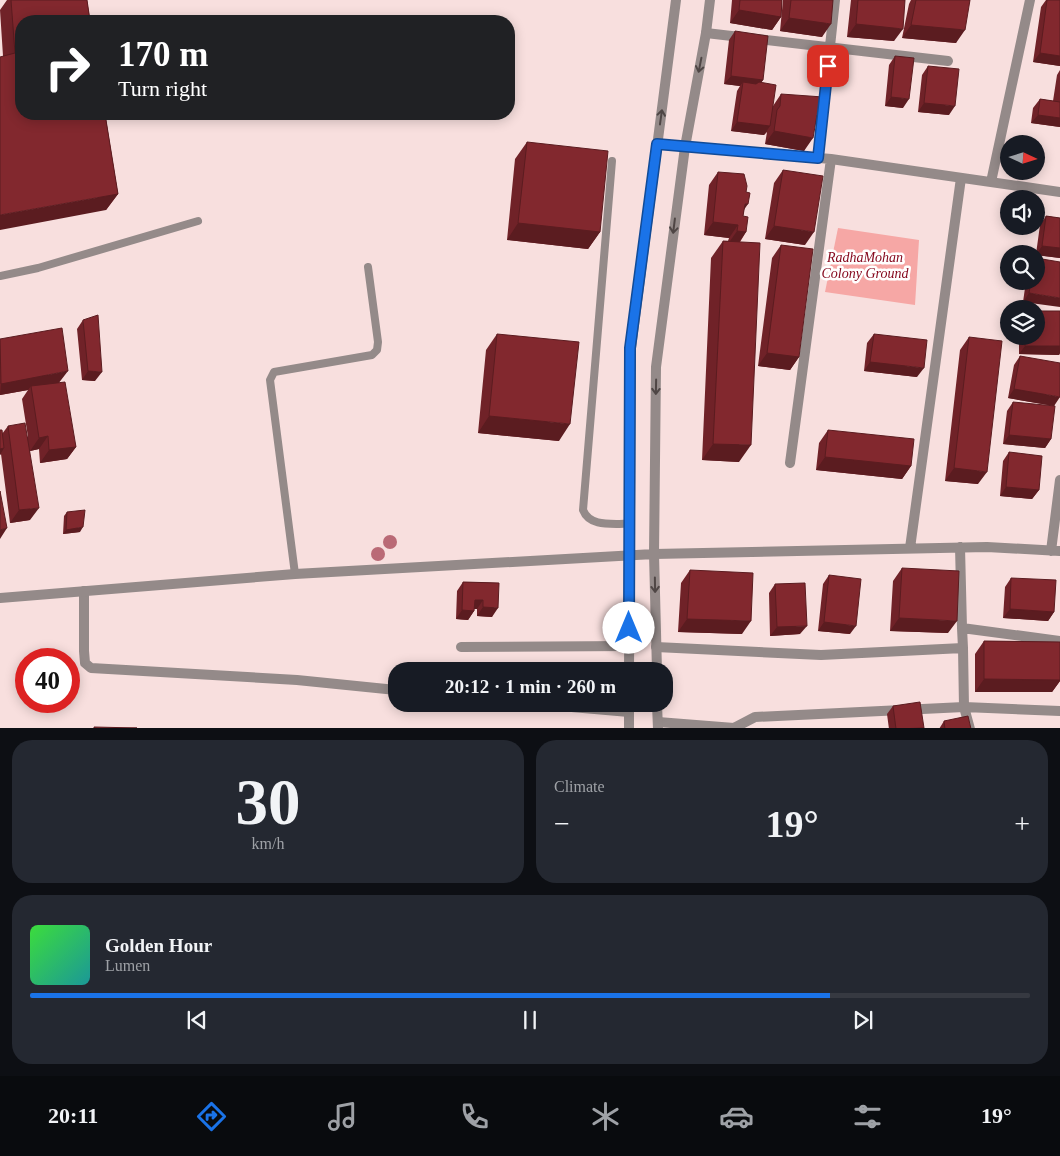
<!DOCTYPE html>
<html lang="en">
<head>
<meta charset="utf-8">
<style>
  :root { --surface:#171b24; --page:#242831; --text:#f1f3f6; --muted:#9ea1a6; --line:#363941; --accent:#1a73e8 }
  body { margin:0; font-family:"Times New Roman",serif; background:var(--page); color:var(--text); height:100vh; display:flex; flex-direction:column; font-size:19px; white-space:nowrap }
  * { box-sizing:border-box; margin:0 }
  p { font-size:16px; color:var(--muted) }
  .icon { flex:none; width:28px; height:28px; fill:none; stroke:currentColor; stroke-width:2; stroke-linecap:round; stroke-linejoin:round }
  .map { position:relative; height:728px; overflow:hidden }
  .drawer { display:flex; flex-direction:column; gap:12px; padding:12px; background:#0d0f14; flex:1 }
  .drawer>* { flex:none }
  .hud { position:absolute; left:15px; top:15px; width:500px; height:105px; border-radius:20px; box-shadow:0 2px 12px #0003; background:#202124; color:#fff; overflow:hidden }
  .needle { width:32px; rotate:94deg }
  .fabs { position:absolute; left:1000px; top:135px; display:grid; gap:10px }
  .fabs a { display:grid; place-items:center; width:45px; height:45px; border-radius:50%; background:var(--surface); box-shadow:0 2px 12px #0003; font-size:25px }
  .speed { position:absolute; left:15px; top:648px; display:flex; gap:10px; font-size:25px; font-weight:700; text-align:center }
  .speed>* { display:grid; place-content:center; width:65px; height:65px; border-radius:50%; background:var(--surface); box-shadow:0 2px 12px #0003; line-height:1 }
  .speed .limit { border:8px solid #d22; background:#fff; color:#111 }
  .pin { position:absolute; display:grid; place-items:center; width:42px; height:42px; color:#fff; margin:-21px; border-radius:10px; box-shadow:0 2px 8px #0006 }
  .me { position:absolute; width:55px; margin:-28px; rotate:0deg; stroke-linejoin:round; filter:drop-shadow(0 0 4px #0008) }
  .turn { display:flex; align-items:center; gap:18px; height:105px; padding:0 20px; font-size:22px }
  .turn .icon { width:65px; height:65px; stroke-width:2.5 }
  .turn b { display:block; font-size:35px; line-height:42px }
  .big { font-size:38px; font-weight:600; line-height:1.1 }
  .drawer .widget { flex:1; display:flex; flex-direction:column; justify-content:center; gap:8px; min-width:0; padding:0 18px; border-radius:20px; background:var(--page) }
  .drawer .dial { align-items:center; gap:0 }
  .dial b { font-size:65px; line-height:1 }
  .song { display:flex; align-items:center; gap:15px }
  .cover { width:60px; height:60px; border-radius:8px; background:linear-gradient(135deg,hsl(120 70% 55%),hsl(180 70% 35%)) }
  .played { height:5px; border-radius:2px; background:linear-gradient(90deg,var(--accent) 80%,var(--line) 80%) }
  .keys { display:flex; justify-content:space-around; direction:ltr }
  .heat { display:flex; justify-content:space-between; align-items:center; font-size:28px; direction:ltr }
  .drawer .tiles { flex:1; display:grid; gap:12px; grid-template-columns:1fr 1fr }
  .widget:last-child { grid-column:span 2 }
  .trip { position:absolute; left:388px; top:662px; width:285px; height:50px; border-radius:20px; background:var(--surface); box-shadow:0 2px 12px #0003; font-weight:600; line-height:50px; text-align:center }
  .menu { display:flex; height:80px; justify-content:space-around; align-items:center; background:#090b0e; color:var(--muted) }
  .menu .icon { width:35px; height:35px }
  .menu .on { color:var(--accent) }
  .menu b { font-size:22px; color:var(--text) }
  .map>svg:first-child { display:block }
  .green { fill:#f6a7a5 }
  .lines { fill:none; stroke-linecap:round; stroke-linejoin:round }
  .service { stroke:#948a89; stroke-width:8 }
  .minor { stroke:#948a89; stroke-width:10 }
  .tertiary { stroke:#948a89; stroke-width:10 }
  .tree { fill:#ba6a76 }
  .wall { fill:#702228 }
  .shaded-wall { fill:#5b1c20 }
  .building { fill:#82282e; stroke:#5b1c20 }
  .oneway { stroke:#4f4645 }
  .route-casing { stroke:#114b97; stroke-width:12 }
  .route { stroke:#1a73e8; stroke-width:9 }
  .labels { text-anchor:middle; stroke-width:5; stroke-linejoin:round; paint-order:stroke }
  .park-label { font-size:14px; font-style:italic; fill:#870b20; stroke:#fff }
</style>
</head>
<body>
<div class="map">
<svg width="1060" height="729" viewBox="0 0 1060 729">
  <rect width="100%" height="100%" fill="#f8dfde"/>
  <path class="green" d="M838,228L919,240L915,305L825,292Z"/>
  <g class="lines">
    <path class="service" d="M612,161L583,510C590,528 614,523 630,524
      M0,276L38,268L198,221
      M295,574L270,380L274,372L372,355L377,350L378,342L368,267"/>
    <path class="minor" d="M706,33L948,61
      M657,144L831,159L1060,192
      M818,157L835,0
      M991,182L1030,0
      M790,463L831,159
      M960,547L962,628
      M910,548L961,178
      M1051,551L1060,480
      M654,554L987,547L1060,551
      M84,591V651L85,663L91,668L297,680L396,690
      M461,647L629,646
      M656,647L821,655L963,648L962,628L1060,641
      M963,648L964,707L970,729
      M537,704L629,712
      M658,722L734,728L755,717L964,707L1060,711"/>
    <path class="tertiary" d="M0,598L295,574L654,554
      M629,671L631,348L676,0
      M657,671L654,554L656,367L685,147L706,33L710,0
      M657,704L658,729
      M629,729V704"/>
  </g>
  <g class="tree">
    <circle cx="390" cy="542" r="7"/>
    <circle cx="378" cy="554" r="7"/>
  </g>
  <path class="wall" d="M7,0H87L118,194L106,210L3,56L0,10Z
    M732,0H782L781,17L772,30L730,23Z
    M783,0H833L822,37L780,31Z
    M851,0H905L894,41L847,37Z
    M911,0H970L956,43L902,38L909,4Z
    M1046,0H1060V66L1033,62L1041,7Z
    M735,31L763,80L761,83L773,106L781,94L821,114L816,122L804,151L765,144L767,132L764,135L731,131L737,91L740,86L724,84L729,40Z
    M895,56L903,108L885,106L889,65Z
    M928,66L949,115L918,112L922,75Z
    M1060,70V127L1031,123L1033,108L1040,99L1053,101L1057,75Z
    M527,142L600,232L588,249L507,240L515,159Z
    M783,170L805,245L765,239L774,183Z
    M718,172L744,211L743,216L746,232L740,242L739,462L702,460L711,258L723,241H728L729,238L704,235L709,185Z
    M1046,216L1060,218V258L1036,255V254L1040,225Z
    M781,245L799,357L790,370L758,366L772,258Z
    M1060,262L1023,302L1026,281H1036Z
    M1060,311V353L1059,355L1019,354V336H1036Z
    M83,320L95,381L82,380L77,329Z
    M497,334L559,441L478,433L486,350Z
    M874,334L917,377L864,371L867,343Z
    M969,337L978,484L945,481L960,350Z
    M0,339L59,383L76,447L67,459L40,463L39,449L30,451V520L10,523L1,454L0,455V430L2,434L8,426L28,437L22,399L28,390L0,395Z
    M1020,356L1054,406L1008,398L1014,365Z
    M1013,402L1051,439L1045,448L1003,444L1007,411Z
    M828,430L911,466L902,479L816,470L819,443Z
    M1009,452L1039,490L1032,499L1000,496L1003,461Z
    M67,512L80,532L63,534L64,516Z
    M902,568L948,633L890,631L893,581Z
    M690,570L742,634L678,632L681,583Z
    M829,575L850,634L818,631L823,584Z
    M1011,578L1054,612L1048,621L1003,618L1005,587Z
    M463,582L499,583L492,617L477,616V609H474V611L468,620L456,619L457,591Z
    M775,584L800,634L770,636L769,593Z
    M984,641L1060,642V681L1052,692H975V654Z
    M893,706L924,729H889L887,714Z
    M944,721L971,729H939Z"/>
  <path class="shaded-wall" d="M739,10L781,17L772,30L730,23Z
    M789,18L831,24L822,37L780,31Z
    M856,24L903,29L894,41L847,37Z
    M911,25L965,30L956,43L902,38Z
    M1040,53L1060,56V66L1033,62Z
    M731,76L763,80L757,88L743,82L740,86L724,84Z
    M891,97L909,99L903,108L885,106Z
    M924,103L955,106L949,115L918,112Z
    M821,114L812,127L817,115Z
    M1038,115L1060,118V127L1031,123Z
    M737,122L770,126L764,135L731,131Z
    M774,131L813,138L804,151L765,144Z
    M118,194L106,210L0,230V215Z
    M745,204H748L739,217Z
    M713,222L738,225L729,238L704,235Z
    M518,223L600,232L588,249L507,240Z
    M774,226L814,232L805,245L765,239Z
    M737,231L746,232L737,245L728,244Z
    M1042,246L1060,248V258L1036,255Z
    M1029,293L1060,298V307L1023,302Z
    M1025,346H1060V353L1059,355L1019,354Z
    M767,353L799,357L790,370L758,366Z
    M870,362L924,368L917,377L864,371Z
    M68,371L58,384L31,386L28,390L0,395L1,384Z
    M88,371L102,372L95,381L82,380Z
    M1014,389L1060,397L1054,406L1008,398Z
    M489,416L570,424L559,441L478,433Z
    M1009,435L1051,439L1045,448L1003,444Z
    M48,436L39,449L30,451L39,438Z
    M713,444L751,445L739,462L702,460Z
    M76,447L67,459L40,463L49,450Z
    M4,448L0,455V449Z
    M825,457L911,466L902,479L816,470Z
    M954,468L987,472L978,484L945,481Z
    M1006,487L1039,490L1032,499L1000,496Z
    M39,508L30,520L10,523L19,510Z
    M83,527L80,532L63,534L66,530Z
    M7,528L0,539V530Z
    M475,600H483L477,609H468Z
    M483,607L498,608L492,617L477,616Z
    M1010,609L1054,612L1048,621L1003,618Z
    M462,610L474,611L468,620L456,619Z
    M899,618L957,621L948,633L890,631Z
    M687,619L751,621L742,634L678,632Z
    M824,622L856,626L850,634L818,631Z
    M807,626L800,634L770,636L777,627Z
    M984,679L1060,680V681L1052,692H975Z"/>
  <path class="building" d="M11,0H87L90,21H21V114H105L118,194L0,215V57L15,53Z
    M740,0H782L781,17L739,10Z
    M791,0H833L831,24L789,18Z
    M858,0H905L903,29L856,24Z
    M916,0H970L965,30L911,25Z
    M1047,0H1060V56L1040,53Z
    M735,31L768,36L763,80L731,76Z
    M895,56L914,58L909,99L891,97Z
    M928,66L959,69L955,106L924,103Z
    M743,82L756,84L759,82L776,85L770,126L737,122Z
    M781,94L823,97L821,114L817,115L813,138L774,131L777,110L780,106Z
    M1040,99L1060,102V118L1038,115Z
    M527,142L608,151L600,232L518,223Z
    M783,170L823,176L814,232L774,226Z
    M718,172L744,174L747,186L746,192L750,193L748,204H745L743,216L748,217L746,232L737,231L738,225L713,222Z
    M1046,216L1060,218V248L1042,246Z
    M723,241L760,243L751,445L713,444Z
    M781,245L813,249L799,357L767,353Z
    M1036,258L1060,262V298L1029,293L1031,281H1036Z
    M1036,311H1060V346H1025V336H1036Z
    M98,315L102,372L88,371L83,320Z
    M62,328L68,371L1,384L0,339Z
    M497,334L579,342L570,424L489,416Z
    M874,334L927,340L924,368L870,362Z
    M969,337L1002,341L987,472L954,468Z
    M1020,356L1060,363V397L1014,389Z
    M65,382L76,447L49,450L48,436L39,438L31,386Z
    M1013,402L1055,406L1051,439L1009,435Z
    M25,423L39,508L19,510L8,426Z
    M0,430H2L4,448L0,449Z
    M828,430L914,439L911,466L825,457Z
    M1009,452L1042,456L1039,490L1006,487Z
    M0,491L7,528L0,530Z
    M85,510L83,527L66,530L67,512Z
    M902,568L959,571L957,621L899,618Z
    M690,570L753,573L751,621L687,619Z
    M829,575L861,579L856,626L824,622Z
    M1011,578L1056,580L1054,612L1010,609Z
    M463,582L499,583L498,608L483,607V600H475L474,611L462,610Z
    M805,583L807,626L777,627L775,584Z
    M984,641L1060,642V680L984,679Z
    M920,702L924,728L896,729L893,706Z
    M968,716L971,729H945L944,721Z
    M94,727L137,728L94,729Z"/>
  <defs><path id="oneway-shaft" d="M-6 0H5M1.5-3L5.5 0L1.5 3" fill="none" stroke-width="1.6" stroke-linecap="round" stroke-linejoin="round" transform="scale(1.25)"/></defs>
  <g class="oneway">
    <use href="#oneway-shaft" transform="translate(700 65) rotate(101)"/>
    <use href="#oneway-shaft" transform="translate(661 117) rotate(-82)"/>
    <use href="#oneway-shaft" transform="translate(674 226) rotate(97)"/>
    <use href="#oneway-shaft" transform="translate(656 387) rotate(91)"/>
    <use href="#oneway-shaft" transform="translate(655 585) rotate(89)"/>
  </g>
  <g class="lines">
    <defs>
      <path id="route" d="M629,628L630,348L657,144L818,158L828,66"/>
    </defs>
    <use href="#route" class="route-casing"/>
    <use href="#route" class="route"/>
  </g>
  <g class="labels">
    <g class="park-label">
      <text x="865" y="262">RadhaMohan<tspan x="865" dy="16">Colony Ground</tspan></text>
    </g>
  </g>
</svg>
<div class="fabs">
<a><svg class="needle" viewBox="-14 -14 28 28"><path d="M0-13l5 13h-10z" fill="#e53935"/><path d="M0 13l5-13h-10z" fill="#9ea1a6"/></svg></a>
<a><svg class="icon" aria-label="sound" viewBox="0 0 24 24"><path d="M4 9h4l5-4v14l-5-4H4zM17 9q2 3 0 6"/></svg></a>
<a><svg class="icon" aria-label="search" viewBox="0 0 24 24"><circle cx="10" cy="10" r="6"/><path d="M15 15l6 6"/></svg></a>
<a><svg class="icon" aria-label="layers" viewBox="0 0 24 24"><path d="M12 4l9 5-9 5-9-5zM3 14l9 5 9-5"/></svg></a>
</div>
<div class="speed"><div class="limit">40</div></div>
<div class="pin" style="left:828px;top:66px;background:#d93025"><svg class="icon" aria-label="arrive" viewBox="0 0 24 24"><path d="M6 21V4h12l-3 4 3 4H6"/></svg></div>
<svg class="me" style="left:629px;top:628px" viewBox="-20 -20 40 40"><circle r="19" fill="#fff"/><path d="M0-13L10 11 0 6-10 11z" fill="#1a73e8"/></svg>
<div class="trip">20:12 · 1 min · 260 m</div>
<div class="hud">
<div class="turn"><svg class="icon" aria-label="right" viewBox="0 0 24 24"><path d="M7 20v-9h11M14 6l5 5-5 5"/></svg><div><b>170 m</b>Turn right</div></div>
</div>
</div>
<section class="drawer">
<div class="tiles">
<div class="widget dial"><b>30</b><p>km/h</p></div>
<div class="widget"><p>Climate</p>
<div class="heat"><a>−</a><b class="big">19°</b><a>+</a></div>
</div>
<div class="widget">
<div class="song"><i class="cover"></i><div><b>Golden Hour</b><p>Lumen</p></div></div>
<div class="played"></div>
<div class="keys"><svg class="icon" aria-label="previous" viewBox="0 0 24 24"><path d="M18 5L8 12l10 7zM5 5v14"/></svg><svg class="icon" aria-label="pause" viewBox="0 0 24 24"><path d="M8 5v14M16 5v14"/></svg><svg class="icon" aria-label="next" viewBox="0 0 24 24"><path d="M6 5l10 7-10 7zM19 5v14"/></svg></div>
</div>
</div>
</section>
<nav class="menu">
<b>20:11</b>
<svg class="icon on" aria-label="directions" viewBox="0 0 24 24"><path d="M12 3l9 9-9 9-9-9zM9 14v-3h6M13 9l2 2-2 2"/></svg>
<svg class="icon" aria-label="music" viewBox="0 0 24 24"><path d="M9 18V5l10-2v13"/><circle cx="6" cy="18" r="3"/><circle cx="16" cy="16" r="3"/></svg>
<svg class="icon" aria-label="phone" viewBox="0 0 24 24"><path d="M5 4h4l2 5-3 2q2 4 5 5l2-3 5 2v4C11 20 4 13 5 4z"/></svg>
<svg class="icon" aria-label="climate" viewBox="0 0 24 24"><path d="M12 3v18M4 7l16 10M4 17L20 7"/></svg>
<svg class="icon" aria-label="car" viewBox="0 0 24 24"><path d="M5 17H2v-5l4-1 3-4h7l3 4 3 1v5h-3M9 17h6M6 11h13"/><circle cx="7" cy="17" r="2"/><circle cx="17" cy="17" r="2"/></svg>
<svg class="icon" aria-label="filters" viewBox="0 0 24 24"><path d="M4 7h16M4 17h16"/><circle cx="9" cy="7" r="2"/><circle cx="15" cy="17" r="2"/></svg>
<b>19°</b>
</nav>
</body>
</html>
